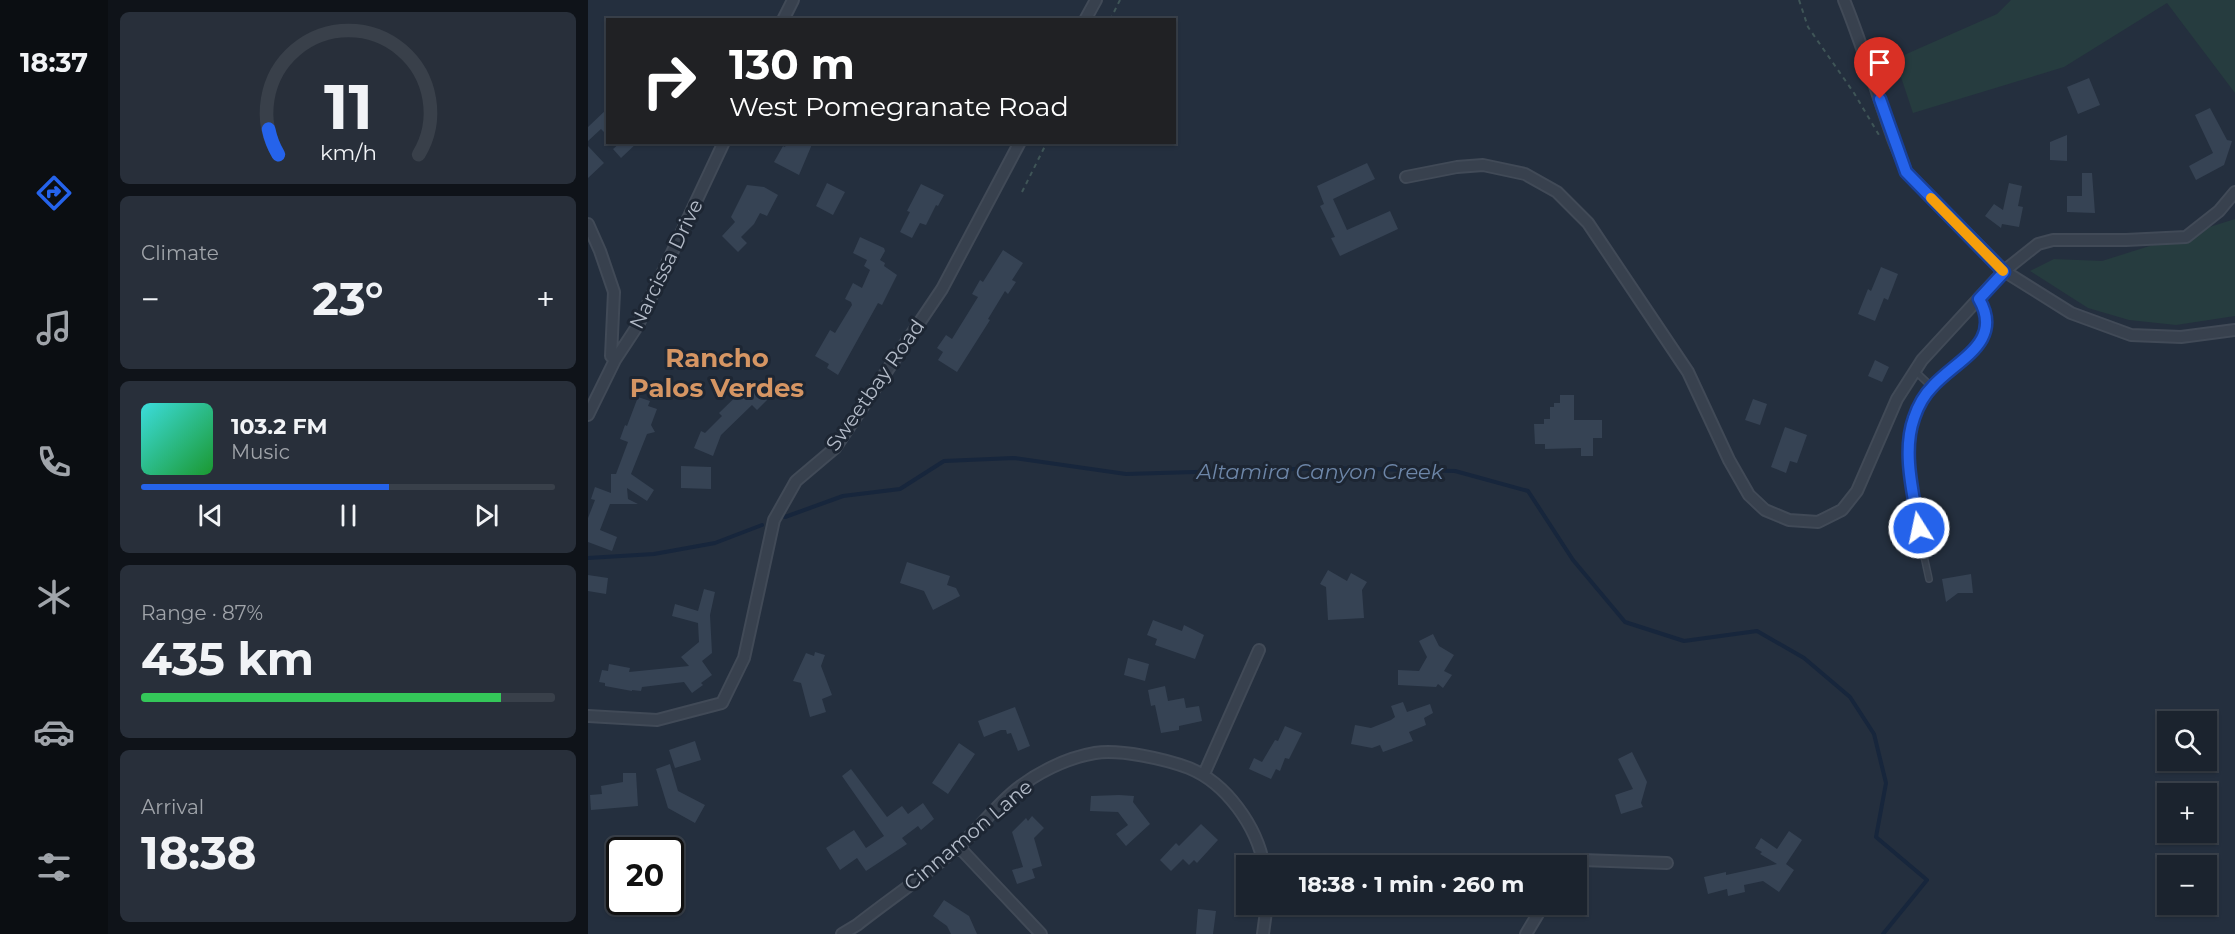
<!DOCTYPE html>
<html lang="en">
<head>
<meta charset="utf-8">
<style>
  :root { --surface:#1b232e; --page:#282f3a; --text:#f1f3f6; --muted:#a0a4aa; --line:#39404a; --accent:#2563eb }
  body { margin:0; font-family:Montserrat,sans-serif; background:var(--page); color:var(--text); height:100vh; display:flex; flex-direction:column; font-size:22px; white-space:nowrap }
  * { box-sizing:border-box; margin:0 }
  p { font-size:20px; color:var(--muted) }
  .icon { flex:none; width:33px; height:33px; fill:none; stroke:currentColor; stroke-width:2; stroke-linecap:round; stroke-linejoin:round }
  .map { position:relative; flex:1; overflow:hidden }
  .sheet { display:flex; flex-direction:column; gap:12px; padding:12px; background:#0f1319; width:480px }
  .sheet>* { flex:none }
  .banner { position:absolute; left:18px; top:18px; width:570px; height:126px; border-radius:0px; box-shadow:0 2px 4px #0004,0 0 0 2px var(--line); background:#202124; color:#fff; overflow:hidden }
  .tools { position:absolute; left:1569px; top:711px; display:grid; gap:12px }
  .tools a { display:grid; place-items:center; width:60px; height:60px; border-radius:0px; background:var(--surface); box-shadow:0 2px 4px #0004,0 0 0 2px var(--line); font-size:30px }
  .speed { position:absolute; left:18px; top:837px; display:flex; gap:12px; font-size:30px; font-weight:700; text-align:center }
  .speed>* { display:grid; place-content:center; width:78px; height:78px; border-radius:50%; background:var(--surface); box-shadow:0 2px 4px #0004,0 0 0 2px var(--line); line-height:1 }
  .speed .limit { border:3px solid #111; border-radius:9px; background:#fff; color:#111 }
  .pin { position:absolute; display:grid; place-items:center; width:51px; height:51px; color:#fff; margin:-62px -26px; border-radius:50% 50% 50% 0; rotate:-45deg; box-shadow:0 0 6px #0007 }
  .pin .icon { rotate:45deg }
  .me { position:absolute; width:66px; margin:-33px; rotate:350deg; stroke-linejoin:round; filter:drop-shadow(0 0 4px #0008) }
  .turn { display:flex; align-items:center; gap:21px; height:126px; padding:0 24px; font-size:27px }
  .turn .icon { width:78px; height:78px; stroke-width:2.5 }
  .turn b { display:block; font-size:42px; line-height:51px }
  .big { font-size:45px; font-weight:700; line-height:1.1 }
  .sheet .tile { flex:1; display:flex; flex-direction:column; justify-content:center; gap:9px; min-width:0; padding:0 21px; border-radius:9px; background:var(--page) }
  .sheet .dial { align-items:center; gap:0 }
  .dial svg { height:156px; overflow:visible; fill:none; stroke:var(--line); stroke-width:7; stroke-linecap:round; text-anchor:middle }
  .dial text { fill:var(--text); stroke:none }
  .song { display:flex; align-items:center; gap:18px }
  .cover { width:72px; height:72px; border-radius:9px; background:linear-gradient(135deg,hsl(180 70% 55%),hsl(130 70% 35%)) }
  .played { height:6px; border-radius:3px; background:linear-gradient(90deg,var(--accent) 60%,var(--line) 60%) }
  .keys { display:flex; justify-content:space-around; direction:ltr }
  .heat { display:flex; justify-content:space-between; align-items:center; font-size:33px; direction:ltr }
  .charge { height:9px; border-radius:4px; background:linear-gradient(90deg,#34c759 87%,var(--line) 0) }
  .trip { position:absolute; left:648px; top:855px; width:351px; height:60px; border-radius:0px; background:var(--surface); box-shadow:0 2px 4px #0004,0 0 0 2px var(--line); font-weight:700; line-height:60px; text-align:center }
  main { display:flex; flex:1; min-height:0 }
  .tabs { display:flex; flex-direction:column; width:108px; justify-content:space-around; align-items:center; background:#0b0e12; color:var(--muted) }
  .tabs .icon { width:42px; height:42px }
  .tabs .on { color:var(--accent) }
  .tabs b { font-size:27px; color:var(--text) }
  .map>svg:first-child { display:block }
  .green { fill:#263c3f }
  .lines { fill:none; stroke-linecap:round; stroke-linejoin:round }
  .stream { stroke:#17263c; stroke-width:4 }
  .building { fill:#364354 }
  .lane-casing { stroke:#414a57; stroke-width:8 }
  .street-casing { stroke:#414a57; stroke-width:14 }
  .path { stroke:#3f5557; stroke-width:2; stroke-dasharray:4.5 4.5; stroke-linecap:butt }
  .lane { stroke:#38414e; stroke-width:5 }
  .street { stroke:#38414e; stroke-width:10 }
  .route-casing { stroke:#184099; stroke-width:15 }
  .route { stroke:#2563eb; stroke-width:10 }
  .slow { stroke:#f59e0b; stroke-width:10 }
  .labels { text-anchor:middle; stroke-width:6; stroke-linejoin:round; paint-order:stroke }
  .street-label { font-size:20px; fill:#b4bcc9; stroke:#1d2633 }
  .water-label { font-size:21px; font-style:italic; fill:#6d86a8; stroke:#1d2633 }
  .district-label { font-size:26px; font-weight:bold; fill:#d59563; stroke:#1d2633 }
</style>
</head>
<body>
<main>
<nav class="tabs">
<b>18:37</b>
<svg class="icon on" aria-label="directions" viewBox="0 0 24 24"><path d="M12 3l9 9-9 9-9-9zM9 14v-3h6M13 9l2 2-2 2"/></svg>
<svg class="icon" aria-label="music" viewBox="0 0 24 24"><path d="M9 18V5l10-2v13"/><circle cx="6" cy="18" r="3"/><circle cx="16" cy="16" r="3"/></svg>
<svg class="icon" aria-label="phone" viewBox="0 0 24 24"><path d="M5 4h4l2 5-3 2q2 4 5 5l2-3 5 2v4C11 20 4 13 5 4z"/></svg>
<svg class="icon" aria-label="climate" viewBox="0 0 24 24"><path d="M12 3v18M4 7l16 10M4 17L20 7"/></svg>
<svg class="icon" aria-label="car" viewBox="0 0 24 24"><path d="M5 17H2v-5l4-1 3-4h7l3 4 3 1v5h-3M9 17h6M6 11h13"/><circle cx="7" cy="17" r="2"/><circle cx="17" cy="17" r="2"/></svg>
<svg class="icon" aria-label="filters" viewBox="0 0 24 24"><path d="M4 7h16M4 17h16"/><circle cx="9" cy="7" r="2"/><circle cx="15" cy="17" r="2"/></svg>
</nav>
<section class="sheet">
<div class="tile dial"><svg viewBox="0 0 100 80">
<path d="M14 69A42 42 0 1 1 86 69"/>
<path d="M14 69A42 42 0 0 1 9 56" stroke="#2563eb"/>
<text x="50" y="56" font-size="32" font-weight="700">11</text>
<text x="50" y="72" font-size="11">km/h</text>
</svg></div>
<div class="tile"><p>Climate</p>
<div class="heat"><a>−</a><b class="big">23°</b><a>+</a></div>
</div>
<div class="tile">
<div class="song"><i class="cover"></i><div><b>103.2 FM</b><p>Music</p></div></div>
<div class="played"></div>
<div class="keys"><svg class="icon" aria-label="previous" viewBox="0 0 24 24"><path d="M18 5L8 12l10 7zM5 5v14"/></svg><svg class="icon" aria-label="pause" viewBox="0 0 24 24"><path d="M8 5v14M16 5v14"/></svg><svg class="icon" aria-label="next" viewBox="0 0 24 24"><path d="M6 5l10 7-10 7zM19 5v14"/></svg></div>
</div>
<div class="tile"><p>Range · 87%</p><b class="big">435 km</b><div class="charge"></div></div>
<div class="tile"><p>Arrival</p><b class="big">18:38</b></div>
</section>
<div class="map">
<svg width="1647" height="934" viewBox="0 0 1647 934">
  <rect width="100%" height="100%" fill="#242f3e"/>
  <path class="green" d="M1423,0H1647V93L1579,3L1476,67L1325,113L1307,59L1409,14Z
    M1647,219V316L1588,325L1541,320L1500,308L1442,271L1466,259L1514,261Z"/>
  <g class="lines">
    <path class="stream" d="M197,517L255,496L312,489L356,461L426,458L538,474L741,468L867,471L940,491L985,560L1037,622L1096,641L1169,631L1216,658L1262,697L1286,734L1298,783L1288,837L1339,880L1295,934
      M0,558L66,554L127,543L174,525"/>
  </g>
  <path class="building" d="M1501,78L1512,105L1490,114L1479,87Z
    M20,108V136L13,129L0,141V127Z
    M1622,108L1639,140L1644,141L1636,165L1608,180L1601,166L1625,153L1607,115Z
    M1479,135V161L1462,160V142Z
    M33,142H50L33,158L25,149Z
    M199,142H225L211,175L186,162L195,146L197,147Z
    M0,146L16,163L0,178Z
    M779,163L787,179L745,199L759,230L802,211L810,229L752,256L743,238L747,237L732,206L736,204L729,186Z
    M1494,173H1504L1507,213L1479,212V196H1494Z
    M239,183L257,192L245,215L228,206Z
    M1421,183L1434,186L1430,206L1435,207L1431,227L1414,224L1413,228L1397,216L1406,204L1415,210Z
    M333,184L356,195L350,206L348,205L338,225L332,223L324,238L312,232L322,212L319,211Z
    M159,185L176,187L190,195L179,216L172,213L166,224L153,237L159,243L150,252L134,236L147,222L143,217Z
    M272,237L296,248L297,251L292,260L297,263L296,266L309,275L294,305L290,303L250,375L239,368L241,364L227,356L242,330L247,333L264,305L263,302L257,299L265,283L274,288L282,270L276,266L279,260L265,253Z
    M415,250L435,263L424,280L428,282L420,294L417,291L400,319L402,320L369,372L350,360L355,352L349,348L358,335L364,339L390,297L384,294L392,280L395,282Z
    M1293,267L1310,274L1300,300L1296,298L1287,321L1270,314L1280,289L1283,291Z
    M1287,360L1301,367L1294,382L1280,376Z
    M164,381L181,398L169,410L164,405L133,435L125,456L106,448L113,431L117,433L134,416L131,413Z
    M972,395H986V420H1014V438H1005V456H993V448L957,449V444H947L946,424H956V419H962V407H966V403H972Z
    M50,397L62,401L60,406L69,409L63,425L67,432L59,434L43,474L66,490L59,501L39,488L40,499L50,504H22L12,530L29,537L24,551L0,542V518L7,500L3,499L7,487L23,493V474H28L40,442L32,439L37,425L39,426Z
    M1165,399L1179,404L1172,425L1157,420Z
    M1197,427L1219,435L1209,463L1202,461L1198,473L1183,467Z
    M93,466L123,467V489L93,488Z
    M319,562L362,576L359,585L368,588L372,596L345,610L336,591L312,583Z
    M740,570L759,581L763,573L779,582L774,590L776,618L740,620L738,587L732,584Z
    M1383,574L1385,593H1370L1358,602L1354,579Z
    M0,575L20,578L18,594L0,591Z
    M116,589L127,592L122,615L124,653L114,661L124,675L113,683L115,685L104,693L96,682L54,687L53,691L44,690V691L17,686V683L11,682L14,670L20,671L21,664L42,668L41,672L101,666L93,657L111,642L110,623L84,616L87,604L110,611Z
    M565,620L594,631L596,625L616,635L607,659L567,645L569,639L559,635Z
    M845,634L851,646L866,655L856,671L864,675L855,688L850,684L848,687L810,685V670L831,671L839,657L831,641Z
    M227,652L237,655L233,666L244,695L234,699L238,712L222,717L213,683L205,681L218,653L226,656Z
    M540,658L561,664L557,681L536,675Z
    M577,686L580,701L596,698L598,708L611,706L614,721L591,726V730L573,733L567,705L563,706L560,690Z
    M815,702L819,712L842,704L845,713L836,718L838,725L821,732L825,741L795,752L792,745L784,748L763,744L767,725L783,728L803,720L807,717L803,706Z
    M427,707L442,746L430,751L423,733L419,734L418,730H413L396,737L390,721Z
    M697,726L714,733L701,759L697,758L692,771L688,769L683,779L661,769L666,758L674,762L687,740L690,741Z
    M107,741L113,760L87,768L81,750Z
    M371,743L387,754L360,794L344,783Z
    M1044,752L1059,782L1053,803L1055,807L1033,814L1027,795L1045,789L1030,759Z
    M82,764L90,791L117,805L107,823L80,808L68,769Z
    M263,769L299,817L314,806L320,814L335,803L346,819L333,830L330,826L314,838L319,844L278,871L269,858L252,870L238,848L266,830L278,848L296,836L254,776Z
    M35,773H48L50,806L3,810L2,795L14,794L13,786L35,782Z
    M531,795L546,796L545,802L562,824L538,846L528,834L540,825L530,812L502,811L503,796Z
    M444,816L456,828L446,838L454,866L444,869L447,878L429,884L424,870L435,867L424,832L438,818L440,821Z
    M613,824L630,840L609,863L606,860L601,865L595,859L583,871L572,860L588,843L591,846Z
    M1201,831L1214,840L1198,864L1206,870L1191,892L1175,881L1156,885L1157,892L1140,896L1139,889L1120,894L1116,877L1138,872V875L1189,864L1172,854L1174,852L1167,848L1173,838L1189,849Z
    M356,900L381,916L389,934H363L359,926L345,916Z
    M610,909L628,911L625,934H608Z"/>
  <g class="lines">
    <defs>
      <path id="lane" d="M1328,372L1344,387
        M1341,579C1331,532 1310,452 1330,407C1345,374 1404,354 1399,315C1398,310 1394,304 1391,299"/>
      <path id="street" d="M1256,0C1274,44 1287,88 1303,133C1307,146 1314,158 1318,172L1416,271L1483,313L1543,335L1593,337L1647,330
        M195,20L205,0
        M497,20L508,0
        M818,177L869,167L895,165L937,174L969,192L1000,223L1100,372L1141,460L1161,495L1177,510L1201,520L1230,522L1254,510L1269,491L1309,399L1334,360L1416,271L1450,244L1465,240H1538L1598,237L1631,211L1647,192
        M0,224L12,251L26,292L23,356L27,360
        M0,415L27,360L50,325L136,142
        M0,716L69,720L134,703L156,658L186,520L208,481L247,448L354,289L432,142
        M616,774L671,650
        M371,847L453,934
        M988,866L994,860L1079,863
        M254,934L269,925C302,899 338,875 370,847C390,830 405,809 425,792C448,773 478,758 507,753C532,749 577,759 601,768C638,783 669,826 676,866
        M675,934L679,904
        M938,934L956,904"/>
    </defs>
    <use href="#lane" class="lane-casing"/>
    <use href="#street" class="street-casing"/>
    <path class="path" d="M1211,0L1220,27L1266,93L1291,135
      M522,20L532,0
      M434,192L459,142"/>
    <use href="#lane" class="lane"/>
    <use href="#street" class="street"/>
  </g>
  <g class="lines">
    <defs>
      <path id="route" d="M1292,99L1318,172L1416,272L1391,299C1416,342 1370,359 1345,386C1336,395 1330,406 1326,418C1314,451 1325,493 1331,528"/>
    </defs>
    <use href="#route" class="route-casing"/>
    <use href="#route" class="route"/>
    <path class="slow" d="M1343,198L1415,271"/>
  </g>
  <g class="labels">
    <g class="street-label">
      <text transform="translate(78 264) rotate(-64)" y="7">Narcissa Drive</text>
      <text transform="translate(287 385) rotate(-55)" y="7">Sweetbay Road</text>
      <text transform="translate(380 835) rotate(-40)" y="7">Cinnamon Lane</text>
    </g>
    <g class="water-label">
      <text x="732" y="479">Altamira Canyon Creek</text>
    </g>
    <g class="district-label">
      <text x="129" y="367">Rancho<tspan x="129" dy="30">Palos Verdes</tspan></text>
    </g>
  </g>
</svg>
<div class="tools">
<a><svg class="icon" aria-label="search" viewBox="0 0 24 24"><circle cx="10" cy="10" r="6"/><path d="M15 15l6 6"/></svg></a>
<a>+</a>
<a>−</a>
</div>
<div class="speed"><div class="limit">20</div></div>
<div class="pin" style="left:1292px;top:99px;background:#d93025"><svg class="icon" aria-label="arrive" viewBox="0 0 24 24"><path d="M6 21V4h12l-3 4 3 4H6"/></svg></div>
<svg class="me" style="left:1331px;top:528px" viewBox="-20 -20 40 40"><circle r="17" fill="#2563eb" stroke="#fff" stroke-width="3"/><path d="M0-11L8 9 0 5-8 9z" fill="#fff"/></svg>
<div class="trip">18:38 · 1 min · 260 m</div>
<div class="banner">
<div class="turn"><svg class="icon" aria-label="right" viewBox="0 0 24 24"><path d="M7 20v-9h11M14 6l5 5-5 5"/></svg><div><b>130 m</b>West Pomegranate Road</div></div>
</div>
</div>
</main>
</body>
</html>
